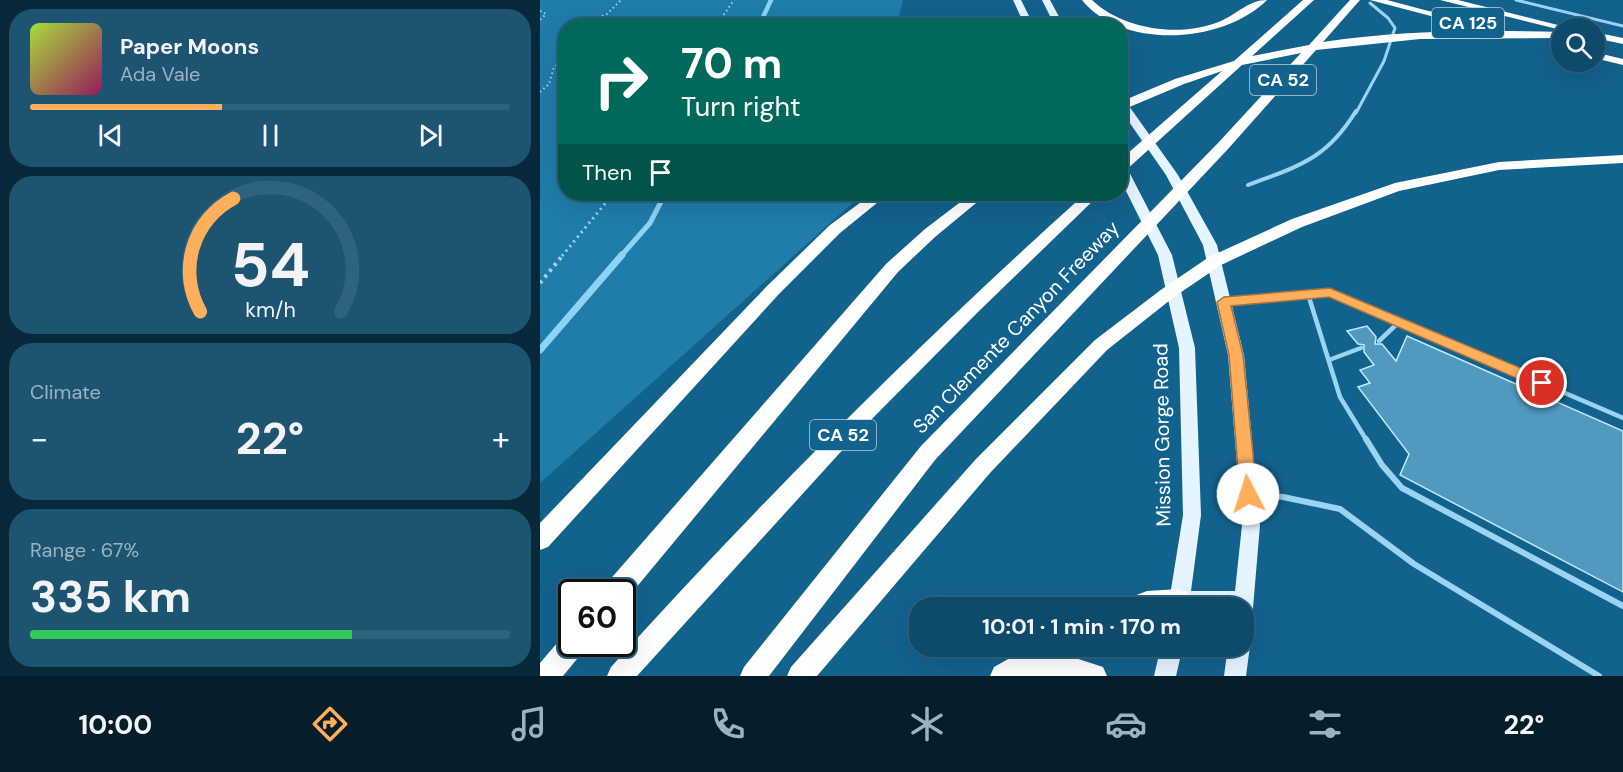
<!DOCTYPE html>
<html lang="en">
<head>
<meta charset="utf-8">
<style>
  :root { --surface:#0e4a6a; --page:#1c5472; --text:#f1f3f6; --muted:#9bb3c1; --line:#2e627e; --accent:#ffae5b }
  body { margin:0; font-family:"DM Sans",sans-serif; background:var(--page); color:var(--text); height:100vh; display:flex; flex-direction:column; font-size:22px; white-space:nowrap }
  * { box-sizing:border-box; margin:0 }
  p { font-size:20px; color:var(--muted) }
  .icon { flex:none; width:33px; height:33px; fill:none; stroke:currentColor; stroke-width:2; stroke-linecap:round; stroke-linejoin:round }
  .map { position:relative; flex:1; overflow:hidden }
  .drawer { display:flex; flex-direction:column; gap:9px; padding:9px; background:#08293a; width:540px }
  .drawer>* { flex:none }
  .guide { position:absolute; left:18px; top:18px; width:570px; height:183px; border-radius:24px; box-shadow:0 6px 24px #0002,0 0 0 2px var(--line); background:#00695c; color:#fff; overflow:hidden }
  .buttons { position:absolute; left:1011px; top:18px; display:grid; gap:12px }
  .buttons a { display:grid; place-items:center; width:54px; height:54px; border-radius:50%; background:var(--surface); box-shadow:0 6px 24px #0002,0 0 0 2px var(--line); font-size:30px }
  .speed { position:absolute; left:18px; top:579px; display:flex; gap:12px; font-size:30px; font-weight:700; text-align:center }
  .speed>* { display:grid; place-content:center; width:78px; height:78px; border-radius:50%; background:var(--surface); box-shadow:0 6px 24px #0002,0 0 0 2px var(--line); line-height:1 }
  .speed .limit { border:3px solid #111; border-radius:9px; background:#fff; color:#111 }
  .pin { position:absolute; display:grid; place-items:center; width:51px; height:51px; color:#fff; margin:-26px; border:3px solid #fff; border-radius:50%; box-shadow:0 2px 6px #0007 }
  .me { position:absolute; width:66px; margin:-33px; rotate:355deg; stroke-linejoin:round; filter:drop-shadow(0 0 4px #0008) }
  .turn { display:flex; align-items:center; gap:21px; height:126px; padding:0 24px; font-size:27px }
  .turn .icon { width:78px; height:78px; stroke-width:2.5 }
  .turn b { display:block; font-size:42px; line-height:51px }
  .then { display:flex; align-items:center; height:57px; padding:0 24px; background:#0003; gap:12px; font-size:22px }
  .big { font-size:45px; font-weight:700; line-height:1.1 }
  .drawer .tile { flex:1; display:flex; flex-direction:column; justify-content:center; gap:9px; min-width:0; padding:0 21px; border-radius:24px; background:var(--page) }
  .drawer .dial { align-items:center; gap:0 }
  .dial svg { height:156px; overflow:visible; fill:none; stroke:var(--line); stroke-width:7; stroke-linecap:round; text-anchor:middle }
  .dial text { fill:var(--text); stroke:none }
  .song { display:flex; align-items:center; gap:18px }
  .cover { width:72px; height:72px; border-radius:9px; background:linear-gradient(135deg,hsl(80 70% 55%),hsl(330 70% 35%)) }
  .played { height:6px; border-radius:3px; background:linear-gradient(90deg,var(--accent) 40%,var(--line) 40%) }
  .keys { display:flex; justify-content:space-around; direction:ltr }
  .heat { display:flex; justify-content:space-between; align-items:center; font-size:33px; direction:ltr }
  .charge { height:9px; border-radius:4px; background:linear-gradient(90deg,#34c759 67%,var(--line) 0) }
  .trip { position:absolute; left:369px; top:597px; width:345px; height:60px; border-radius:24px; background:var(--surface); box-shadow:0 6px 24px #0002,0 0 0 2px var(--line); font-weight:700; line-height:60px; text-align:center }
  .dock { display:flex; height:96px; justify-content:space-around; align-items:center; background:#061e2a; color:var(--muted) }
  .dock .icon { width:42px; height:42px }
  .dock .active { color:var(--accent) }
  .dock b { font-size:27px; color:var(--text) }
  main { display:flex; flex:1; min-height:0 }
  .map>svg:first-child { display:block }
  .green { fill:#207cab }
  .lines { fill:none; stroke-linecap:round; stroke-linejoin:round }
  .stream-far2 { stroke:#8cd3f5; stroke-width:4.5 }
  .stream-far1 { stroke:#8cd3f5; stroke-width:5 }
  .stream { stroke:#8cd3f5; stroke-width:7 }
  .building { fill:#5099bf; stroke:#c2e9fd; stroke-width:1.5 }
  .path-far2 { stroke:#9bd4f1; stroke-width:2; stroke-dasharray:1.5 3; stroke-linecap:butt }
  .path-far1 { stroke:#9bd4f1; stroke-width:3; stroke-dasharray:2 4; stroke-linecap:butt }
  .path { stroke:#9bd4f1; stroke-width:4; stroke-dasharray:3 4.5; stroke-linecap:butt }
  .service-far3 { stroke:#9bd4f1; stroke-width:3 }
  .service-far2 { stroke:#9bd4f1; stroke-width:4 }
  .service-far1 { stroke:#9bd4f1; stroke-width:4.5 }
  .service { stroke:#9bd4f1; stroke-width:6 }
  .primary { fill:#e5f5ff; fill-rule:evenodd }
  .motorway { fill:#fff; fill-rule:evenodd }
  .route { fill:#ffae5b; stroke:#a6713b; stroke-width:1.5 }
  .labels { text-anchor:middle; stroke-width:6; stroke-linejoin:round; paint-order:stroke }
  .shield { fill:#12628e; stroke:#b8d0dd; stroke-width:1.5 }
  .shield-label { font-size:18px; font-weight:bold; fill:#fff }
  .street-label { font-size:20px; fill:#fff; stroke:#12628e }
</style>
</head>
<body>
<main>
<section class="drawer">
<div class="tile">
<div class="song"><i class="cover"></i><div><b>Paper Moons</b><p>Ada Vale</p></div></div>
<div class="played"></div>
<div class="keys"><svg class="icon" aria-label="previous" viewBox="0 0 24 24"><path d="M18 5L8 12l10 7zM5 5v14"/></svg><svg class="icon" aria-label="pause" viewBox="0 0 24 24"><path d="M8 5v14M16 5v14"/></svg><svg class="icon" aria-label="next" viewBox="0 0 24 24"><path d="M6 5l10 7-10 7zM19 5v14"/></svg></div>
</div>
<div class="tile dial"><svg viewBox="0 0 100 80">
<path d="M14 69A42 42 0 1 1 86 69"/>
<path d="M14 69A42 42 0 0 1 31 11" stroke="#ffae5b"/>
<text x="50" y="56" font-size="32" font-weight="700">54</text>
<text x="50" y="72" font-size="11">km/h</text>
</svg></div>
<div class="tile"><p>Climate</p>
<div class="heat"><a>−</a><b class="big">22°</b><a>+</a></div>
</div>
<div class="tile"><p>Range · 67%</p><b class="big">335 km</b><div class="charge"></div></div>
</section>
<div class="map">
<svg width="1083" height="676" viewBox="0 0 1083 676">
  <rect width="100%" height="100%" fill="#12628e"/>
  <path class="green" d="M0,0H363L357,25L26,26V194H303L316,200L0,483Z"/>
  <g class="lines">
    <path class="stream-far2" d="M219,26L231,0"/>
    <path class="stream-far1" d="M81,256L110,223L125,194"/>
    <path class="stream" d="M0,350L82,255"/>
  </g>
  <path class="building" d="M827,326L836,337L835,344H842L856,361L867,336L1083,431V592L860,475L869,454L818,387L830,383L820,370L834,365L824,352V345L818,344L807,331Z"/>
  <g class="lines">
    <path class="path-far2" d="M0,11L6,14L0,20
      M37,26L67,14L81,0
      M176,26L194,0
      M0,92L9,84L14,67L26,60"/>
    <path class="path-far1" d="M22,256L73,194"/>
    <path class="path" d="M0,283L23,255"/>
    <path class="service-far3" d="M976,0L1083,26
      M478,26L489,24
      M816,113L844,61L855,28L848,18L830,3"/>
    <path class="service-far2" d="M708,185C758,166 786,160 816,111"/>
    <path class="service-far1" d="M768,294L800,397L827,441
      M687,302L790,292L1083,418
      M839,341L859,322
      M789,360L821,348"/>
    <path class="service" d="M826,439L842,465L862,488L1083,606
      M711,494L743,497L800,509L874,564L1059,676"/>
    <path class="primary" d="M473,0H481L494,26H485Z
      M502,0H510L524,26H515Z
      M580,98L584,99L638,175L677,245L704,355L720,525L713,608L710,615L704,618V608H628L643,515L639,348L618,255L580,179V163L586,166L632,255L655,348L661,515L651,591H695L702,525L688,355L663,245L626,175L580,109Z
      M704,637L710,646L706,676H684L688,646H704Z
      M621,646H643L636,676H614Z"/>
    <path class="motorway" d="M542,0H552C583,30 642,38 681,21C697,14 709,0 727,0C683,44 582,50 542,0Z
      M763,0H774L712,56L769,45L810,0H820L783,42C862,30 942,30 1022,32V38L880,39L776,50L688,149L395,460L229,676H200L204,667L381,446L678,143L761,53L702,65L585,171L580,172V160L682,71L644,84L580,111V102L635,79L694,61Z
      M830,0H847L949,27L944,30Z
      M900,0H918L1026,27L1021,30Z
      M1054,32L1083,38V44L1054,38Z
      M1054,52L1083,59V65L1054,58Z
      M1083,155V163L959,170L859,191L762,227L681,265L634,297L567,350L450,473L277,676H247L251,667L436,459L555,340L622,289L669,257L752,219L855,183L959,162Z
      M332,194H348L300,233L239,294L8,547L0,550V523L227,286L290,225Z
      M431,194H447L395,237L358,272L85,601H82V592H64L67,583L346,264L385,229Z
      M545,194H560L436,314L317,434L97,676H67L71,667C221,501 379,343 545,194Z
      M639,589L648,592L651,601L649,608H583L586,599L607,591Z
      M32,632V644H46L42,653L23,676H0V663L24,635Z
      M491,646H530L526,655L563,667L567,676H450L454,667Z"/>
  </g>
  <path class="route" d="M790,288L1007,379L1009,383L1007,387H997L789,297L691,306L703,355L717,494L714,499L708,501L703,499L700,494L689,355L677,302L684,297Z"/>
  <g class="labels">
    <g class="shield">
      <rect x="892" y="8" width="72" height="30" rx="4.5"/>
      <rect x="710" y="65" width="66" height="30" rx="4.5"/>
      <rect x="270" y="420" width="66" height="30" rx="4.5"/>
    </g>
    <g class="shield-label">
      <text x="928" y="29">CA 125</text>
      <text x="743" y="86">CA 52</text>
      <text x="303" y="441">CA 52</text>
    </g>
    <g class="street-label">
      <text transform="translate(476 327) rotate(-46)" y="7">San Clemente Canyon Freeway</text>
      <text transform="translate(622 435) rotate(-91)" y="7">Mission Gorge Road</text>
    </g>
  </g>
</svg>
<div class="buttons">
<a><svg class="icon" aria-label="search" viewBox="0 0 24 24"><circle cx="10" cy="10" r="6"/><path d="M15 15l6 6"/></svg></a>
</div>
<div class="speed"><div class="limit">60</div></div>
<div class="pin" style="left:1002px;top:383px;background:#d93025"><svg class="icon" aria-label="arrive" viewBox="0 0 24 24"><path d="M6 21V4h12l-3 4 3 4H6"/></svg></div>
<svg class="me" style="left:708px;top:494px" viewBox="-20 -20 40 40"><circle r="19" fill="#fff"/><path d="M0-13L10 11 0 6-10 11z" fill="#ffae5b"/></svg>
<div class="trip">10:01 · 1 min · 170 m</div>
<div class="guide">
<div class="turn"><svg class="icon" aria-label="right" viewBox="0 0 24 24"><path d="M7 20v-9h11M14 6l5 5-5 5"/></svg><div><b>70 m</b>Turn right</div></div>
<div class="then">Then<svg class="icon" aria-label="arrive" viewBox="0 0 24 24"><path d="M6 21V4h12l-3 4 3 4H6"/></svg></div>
</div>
</div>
</main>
<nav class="dock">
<b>10:00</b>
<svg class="icon active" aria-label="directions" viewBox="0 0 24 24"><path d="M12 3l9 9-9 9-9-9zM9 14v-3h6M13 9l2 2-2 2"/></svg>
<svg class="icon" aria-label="music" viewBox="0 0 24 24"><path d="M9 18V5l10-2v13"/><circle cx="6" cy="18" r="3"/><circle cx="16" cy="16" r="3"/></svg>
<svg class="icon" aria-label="phone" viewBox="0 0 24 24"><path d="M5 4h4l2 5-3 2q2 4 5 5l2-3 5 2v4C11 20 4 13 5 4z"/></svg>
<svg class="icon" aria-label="climate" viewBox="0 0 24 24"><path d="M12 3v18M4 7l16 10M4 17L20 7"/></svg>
<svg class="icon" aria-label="car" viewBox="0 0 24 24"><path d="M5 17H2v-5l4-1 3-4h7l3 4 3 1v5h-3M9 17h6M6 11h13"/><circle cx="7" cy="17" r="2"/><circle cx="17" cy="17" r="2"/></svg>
<svg class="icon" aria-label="filters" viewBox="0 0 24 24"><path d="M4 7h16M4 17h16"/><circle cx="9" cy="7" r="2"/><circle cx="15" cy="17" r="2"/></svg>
<b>22°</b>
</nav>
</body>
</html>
